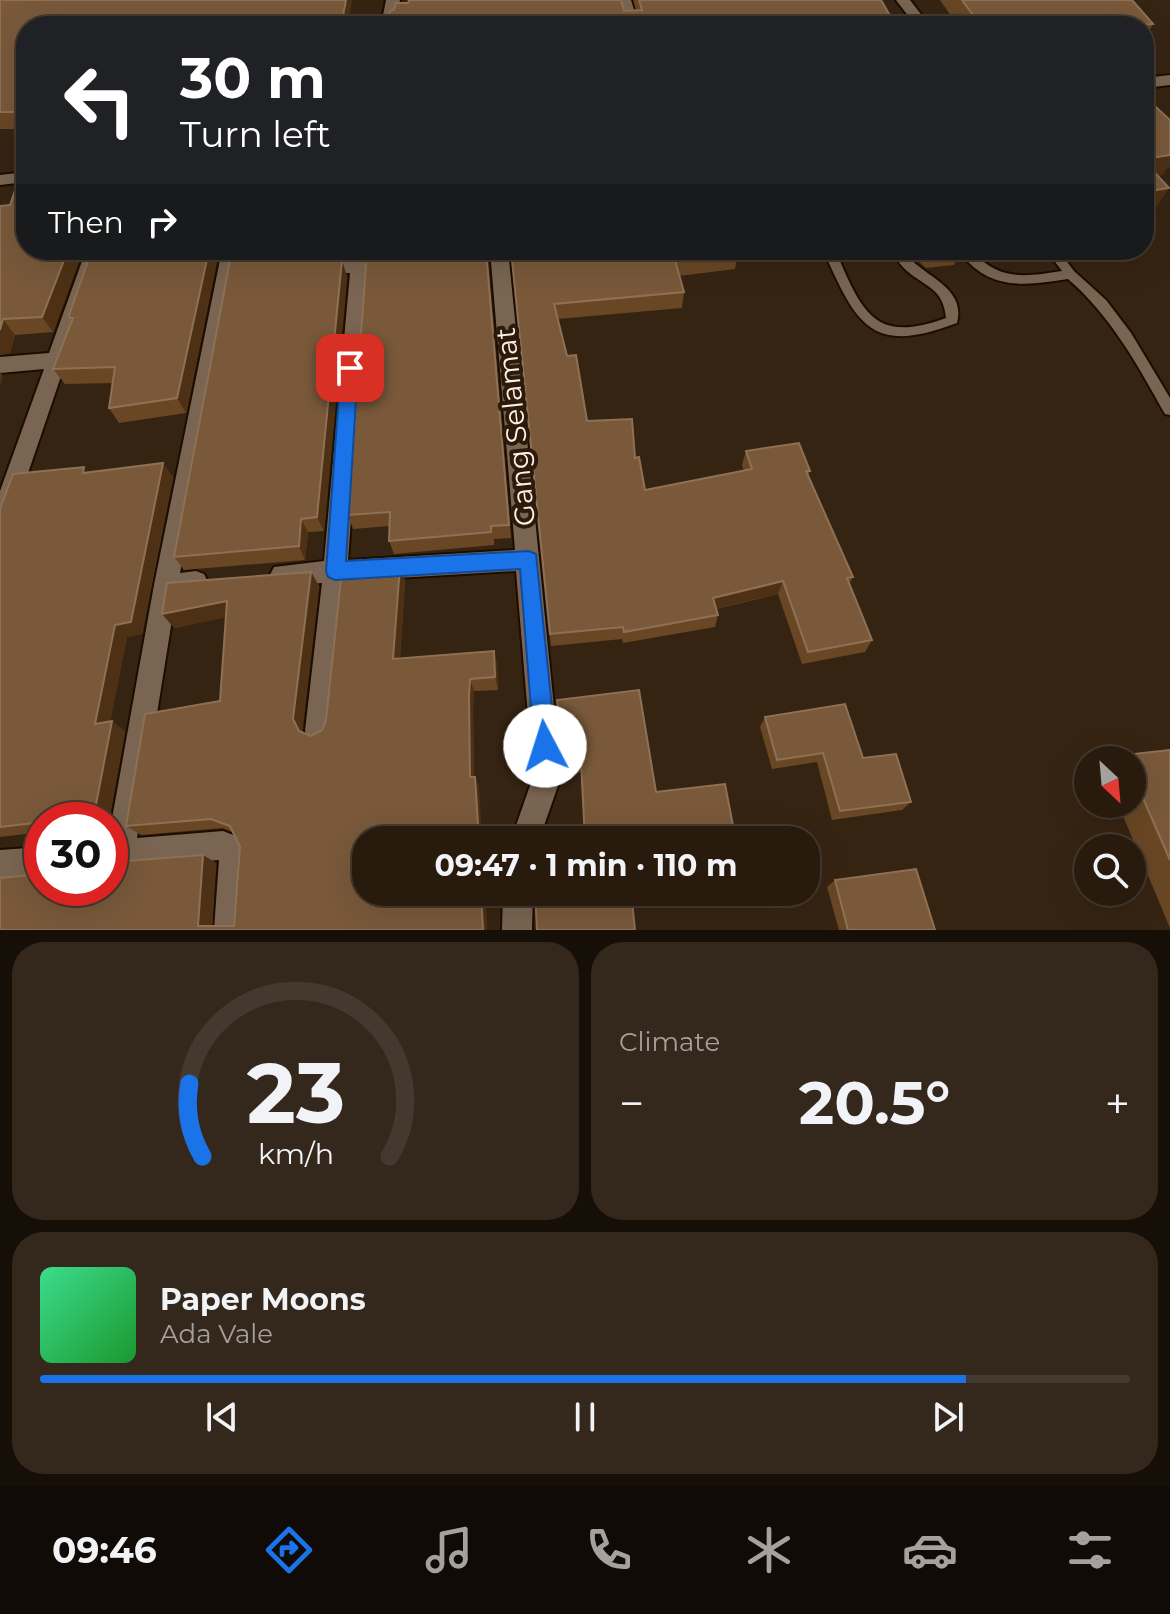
<!DOCTYPE html>
<html lang="en">
<head>
<meta charset="utf-8">
<style>
  :root { --surface:#281b0e; --page:#34281c; --text:#f1f3f6; --muted:#a5a19e; --line:#44392e; --accent:#1a73e8 }
  body { margin:0; font-family:Montserrat,sans-serif; background:var(--page); color:var(--text); height:100vh; display:flex; flex-direction:column; font-size:30px; white-space:nowrap }
  * { box-sizing:border-box; margin:0 }
  p { font-size:26px; color:var(--muted) }
  .icon { flex:none; width:44px; height:44px; fill:none; stroke:currentColor; stroke-width:2; stroke-linecap:round; stroke-linejoin:round }
  .map { position:relative; height:930px; overflow:hidden }
  .sheet { display:flex; flex-direction:column; gap:12px; padding:12px; background:#160f08; flex:1 }
  .sheet>* { flex:none }
  .top-card { position:absolute; left:16px; top:16px; width:1138px; height:244px; border-radius:32px; box-shadow:0 8px 32px #0002,0 0 0 2px var(--line); background:#202124; color:#fff; overflow:hidden }
  .needle { width:52px; rotate:154deg }
  .fabs { position:absolute; left:1074px; top:746px; display:grid; gap:16px }
  .fabs a { display:grid; place-items:center; width:72px; height:72px; border-radius:50%; background:var(--surface); box-shadow:0 8px 32px #0002,0 0 0 2px var(--line); font-size:40px }
  .speed { position:absolute; left:24px; top:802px; display:flex; gap:16px; font-size:40px; font-weight:700; text-align:center }
  .speed>* { display:grid; place-content:center; width:104px; height:104px; border-radius:50%; background:var(--surface); box-shadow:0 8px 32px #0002,0 0 0 2px var(--line); line-height:1 }
  .speed .limit { border:12px solid #d22; background:#fff; color:#111 }
  .pin { position:absolute; display:grid; place-items:center; width:68px; height:68px; color:#fff; margin:-34px; border-radius:16px; box-shadow:0 4px 12px #0006 }
  .me { position:absolute; width:88px; margin:-44px; rotate:355deg; stroke-linejoin:round; filter:drop-shadow(0 0 6px #0008) }
  .turn { display:flex; align-items:center; gap:28px; height:168px; padding:0 32px; font-size:36px }
  .turn .icon { width:104px; height:104px; stroke-width:2.5 }
  .turn b { display:block; font-size:56px; line-height:68px }
  .then { display:flex; align-items:center; height:76px; padding:0 32px; background:#0003; gap:16px; font-size:30px }
  .big { font-size:60px; font-weight:700; line-height:1.1 }
  .sheet .tile { flex:1; display:flex; flex-direction:column; justify-content:center; gap:12px; min-width:0; padding:0 28px; border-radius:32px; background:var(--page) }
  .sheet .dial { align-items:center; gap:0 }
  .dial svg { height:208px; overflow:visible; fill:none; stroke:var(--line); stroke-width:7; stroke-linecap:round; text-anchor:middle }
  .dial text { fill:var(--text); stroke:none }
  .song { display:flex; align-items:center; gap:24px }
  .cover { width:96px; height:96px; border-radius:12px; background:linear-gradient(135deg,hsl(150 70% 55%),hsl(130 70% 35%)) }
  .played { height:8px; border-radius:4px; background:linear-gradient(90deg,var(--accent) 85%,var(--line) 85%) }
  .keys { display:flex; justify-content:space-around; direction:ltr }
  .heat { display:flex; justify-content:space-between; align-items:center; font-size:44px; direction:ltr }
  .sheet .tiles { flex:1; display:grid; gap:12px; grid-template-columns:1fr 1fr }
  .tile:last-child { grid-column:span 2 }
  .trip { position:absolute; left:352px; top:826px; width:468px; height:80px; border-radius:32px; background:var(--surface); box-shadow:0 8px 32px #0002,0 0 0 2px var(--line); font-weight:700; line-height:80px; text-align:center }
  .tabs { display:flex; height:128px; justify-content:space-around; align-items:center; background:#100b06; color:var(--muted) }
  .tabs .icon { width:56px; height:56px }
  .tabs .selected { color:var(--accent) }
  .tabs b { font-size:36px; color:var(--text) }
  .map>svg:first-child { display:block }
  .lines { fill:none; stroke-linecap:round; stroke-linejoin:round }
  .service-casing { stroke:#1d0d00; stroke-width:4 }
  .minor-casing { stroke:#1d0d00; stroke-width:4 }
  .tertiary-casing { stroke:#1d0d00; stroke-width:4 }
  .service { fill:#7a6552; fill-rule:evenodd }
  .minor { fill:#7a6552; fill-rule:evenodd }
  .tertiary { fill:#7a6552; fill-rule:evenodd }
  .wall { fill:#694725 }
  .shaded-wall { fill:#4e3115 }
  .building { fill:#79593a; stroke:#8e7155; stroke-width:2 }
  .route { fill:#1a73e8; stroke:#114b97; stroke-width:2 }
  .labels { text-anchor:middle; stroke-width:8; stroke-linejoin:round; paint-order:stroke }
  .street-label { font-size:28px; fill:#fef1e7; stroke:#2c1a0a }
</style>
</head>
<body>
<div class="map">
<svg width="1170" height="930" viewBox="0 0 1170 930">
  <rect width="100%" height="100%" fill="#362413"/>
  <g class="lines">
    <defs>
      <path id="service" d="M823,250H835C862,311 873,345 946,318C943,288 927,288 907,271C900,265 896,258 891,250H903C919,276 967,285 957,323C870,356 857,325 823,250Z
        M958,250H971C999,281 1023,277 1062,271L1046,250H1058L1074,271L1106,300L1131,333L1170,398V415L1165,414C1137,364 1111,316 1068,279C1023,286 988,291 958,250Z"/>
      <path id="minor" d="M386,0H400L395,26H381Z
        M617,0H631L639,26H625Z
        M896,0H910L930,26H916Z
        M86,250H104L11,523L8,530L0,533V491L44,369L0,373V357L49,353Z
        M222,250H240L180,573L196,571L204,574L208,582L204,590L176,595L137,838L223,831L241,838L248,855L244,930H214L219,860L120,868L110,864V830L154,585Z
        M293,250H311L314,263L357,260L364,261L369,269L348,560L515,550L490,250H508L561,777L539,840H511L533,777L516,571L346,581L331,731L327,740L318,744L309,740L305,731L322,583L282,586L274,583L270,575L274,567L324,561L350,273L299,275Z
        M42,847V875L0,878V850Z
        M503,892H533L532,930H502Z"/>
      <path id="tertiary" d="M1170,75V85L1144,88V78Z
        M26,172V182L0,185V175Z"/>
    </defs>
    <use href="#service" class="service-casing"/>
    <use href="#minor" class="minor-casing"/>
    <use href="#tertiary" class="tertiary-casing"/>
    <use href="#service" class="service"/>
    <use href="#minor" class="minor"/>
    <use href="#tertiary" class="tertiary"/>
  </g>
  <path class="wall" d="M0,0L26,26V129H0Z
    M409,0H621L624,11L636,10L633,0H881L896,26H388L390,11L394,10L396,3H408Z
    M940,0H1132L1153,24L1144,40V26H958Z
    M0,206L26,250H83L53,332L15,335L10,353L0,355Z
    M92,250H219L186,413L119,423L109,408L112,383L65,384L53,369L72,322L70,318Z
    M232,250H291L294,261L347,276L324,531L308,532L305,560L184,570L174,557Z
    M313,250H487L511,538L494,539V545L394,554L389,541V526L353,529L348,515L367,261L364,258L316,260Z
    M511,250L738,253L735,269L679,276L684,292L682,308L558,319L567,356L587,421L635,458L645,490L744,471L742,465L746,451L810,471L808,476L853,577L849,584L872,640L865,652L802,664L778,594L716,609L718,615L715,627L623,643L622,639L551,646Z
    M838,250H878L840,255Z
    M906,250H960L954,265L926,268Z
    M88,472L173,477L142,634L127,637L110,721L125,731L109,820H42V832L0,837V509Z
    M400,566L405,581L400,658L497,664L498,690L474,691L473,708L474,777L479,787L366,892H485L487,930H0L42,888L203,855L216,863L212,926H234L240,847L233,832L223,828L141,835L126,826L220,701L226,617L174,628L311,572L319,586L302,731L303,733L311,736L322,730Z
    M557,700L656,792L734,831L730,840H585L581,772L564,775Z
    M765,717L863,758L911,802L902,810L832,820L817,762L772,769L760,727Z
    M1170,750V928L1118,804H1132V760H1115L1124,755Z
    M835,880L935,930H839L827,887Z"/>
  <path class="shaded-wall" d="M346,0H352L348,26H341Z
    M1170,151V167L1167,168L1163,175L1144,178V159Z
    M1169,188L1155,209L1144,210V192Z
    M68,250H83L53,332L42,317Z
    M209,250H219L186,413L177,398Z
    M342,260L347,276L324,531L317,517Z
    M3,319L15,335L10,353L0,355V330Z
    M0,372L3,376L0,386Z
    M163,463L173,477L142,634L127,637L108,734L95,724L115,625Z
    M301,519L308,532L305,560L299,546Z
    M400,566L405,581L399,672L393,659Z
    M311,572L319,586L302,731L308,743L299,731L293,719Z
    M783,581L778,594L710,610L713,598Z
    M227,601L237,615L174,628L162,614Z
    M494,651L497,664L498,690L495,677Z
    M470,679L474,691L473,708L474,788L470,777L469,696Z
    M112,721L125,731L109,820H103L94,815Z
    M475,777L479,787L482,840H479Z
    M203,855L216,863L212,930L198,926Z
    M481,892H485L487,930H483Z"/>
  <path class="building" d="M0,0H346L341,26H26V112H0Z
    M409,0H621L624,11L642,10L639,0H881L896,26H388L390,11L394,10L396,3H408Z
    M962,0H1132L1153,24L1121,26H981Z
    M1144,96L1170,120V155L1144,159Z
    M1144,161L1169,188L1144,192Z
    M26,184V250H68L42,317L3,319L0,330V206L10,205L17,185Z
    M92,250H209L177,398L109,408L115,367L53,369L73,318H70L69,315Z
    M232,250H289L292,261L342,260L317,517L301,519L299,546L174,557Z
    M366,250H486L509,525L491,526V532L389,541L390,512L348,515L367,251Z
    M511,250H737L738,253L675,260L684,292L554,304L567,356L576,355L587,421L632,419L635,458L639,457L645,490L752,469L746,451L799,443L810,471H806L853,577L847,578L872,640L808,652L783,581L713,598L718,615L624,632L623,627L550,634Z
    M163,463L131,622L115,625L95,724L112,721L94,815L55,820H42V822L0,827V509L13,474L84,467L83,473Z
    M400,566L393,659L494,651L495,677L470,679L469,696L470,777H475L479,840H366V892H481L483,930H0V878L42,874V888H110V868H113L114,862L203,855L198,926H234L240,847L230,826L211,819L126,826L145,714L220,701L227,601L162,614L167,583L311,572L293,719L299,731L311,736L322,730L326,720L342,569Z
    M639,690L656,792L725,784L734,831L664,840H585L581,761L563,764L557,700Z
    M845,704L863,758L896,754L911,802L840,811L823,753L777,760L765,717Z
    M1170,750V860L1132,773V760H1126L1124,755Z
    M916,869L935,930H848L835,880Z
    M535,892H631L635,930H537Z"/>
  <path class="route" d="M350,361L358,368L346,561L529,551L536,554L556,746L552,754L545,757L537,754L534,746L520,569L335,580L328,577L326,571L341,368Z"/>
  <g class="labels">
    <g class="street-label">
      <text transform="translate(515 427) rotate(-96)" y="10">Gang Selamat</text>
    </g>
  </g>
</svg>
<div class="fabs">
<a><svg class="needle" viewBox="-14 -14 28 28"><path d="M0-13l5 13h-10z" fill="#e53935"/><path d="M0 13l5-13h-10z" fill="#a5a19e"/></svg></a>
<a><svg class="icon" aria-label="search" viewBox="0 0 24 24"><circle cx="10" cy="10" r="6"/><path d="M15 15l6 6"/></svg></a>
</div>
<div class="speed"><div class="limit">30</div></div>
<div class="pin" style="left:350px;top:368px;background:#d93025"><svg class="icon" aria-label="arrive" viewBox="0 0 24 24"><path d="M6 21V4h12l-3 4 3 4H6"/></svg></div>
<svg class="me" style="left:545px;top:746px" viewBox="-20 -20 40 40"><circle r="19" fill="#fff"/><path d="M0-13L10 11 0 6-10 11z" fill="#1a73e8"/></svg>
<div class="trip">09:47 · 1 min · 110 m</div>
<div class="top-card">
<div class="turn"><svg class="icon" aria-label="left" viewBox="0 0 24 24"><path d="M17 20v-9H6M10 6l-5 5 5 5"/></svg><div><b>30 m</b>Turn left</div></div>
<div class="then">Then<svg class="icon" aria-label="right" viewBox="0 0 24 24"><path d="M7 20v-9h11M14 6l5 5-5 5"/></svg></div>
</div>
</div>
<section class="sheet">
<div class="tiles">
<div class="tile dial"><svg viewBox="0 0 100 80">
<path d="M14 69A42 42 0 1 1 86 69"/>
<path d="M14 69A42 42 0 0 1 9 41" stroke="#1a73e8"/>
<text x="50" y="56" font-size="32" font-weight="700">23</text>
<text x="50" y="72" font-size="11">km/h</text>
</svg></div>
<div class="tile"><p>Climate</p>
<div class="heat"><a>−</a><b class="big">20.5°</b><a>+</a></div>
</div>
<div class="tile">
<div class="song"><i class="cover"></i><div><b>Paper Moons</b><p>Ada Vale</p></div></div>
<div class="played"></div>
<div class="keys"><svg class="icon" aria-label="previous" viewBox="0 0 24 24"><path d="M18 5L8 12l10 7zM5 5v14"/></svg><svg class="icon" aria-label="pause" viewBox="0 0 24 24"><path d="M8 5v14M16 5v14"/></svg><svg class="icon" aria-label="next" viewBox="0 0 24 24"><path d="M6 5l10 7-10 7zM19 5v14"/></svg></div>
</div>
</div>
</section>
<nav class="tabs">
<b>09:46</b>
<svg class="icon selected" aria-label="directions" viewBox="0 0 24 24"><path d="M12 3l9 9-9 9-9-9zM9 14v-3h6M13 9l2 2-2 2"/></svg>
<svg class="icon" aria-label="music" viewBox="0 0 24 24"><path d="M9 18V5l10-2v13"/><circle cx="6" cy="18" r="3"/><circle cx="16" cy="16" r="3"/></svg>
<svg class="icon" aria-label="phone" viewBox="0 0 24 24"><path d="M5 4h4l2 5-3 2q2 4 5 5l2-3 5 2v4C11 20 4 13 5 4z"/></svg>
<svg class="icon" aria-label="climate" viewBox="0 0 24 24"><path d="M12 3v18M4 7l16 10M4 17L20 7"/></svg>
<svg class="icon" aria-label="car" viewBox="0 0 24 24"><path d="M5 17H2v-5l4-1 3-4h7l3 4 3 1v5h-3M9 17h6M6 11h13"/><circle cx="7" cy="17" r="2"/><circle cx="17" cy="17" r="2"/></svg>
<svg class="icon" aria-label="filters" viewBox="0 0 24 24"><path d="M4 7h16M4 17h16"/><circle cx="9" cy="7" r="2"/><circle cx="15" cy="17" r="2"/></svg>
</nav>
</body>
</html>
